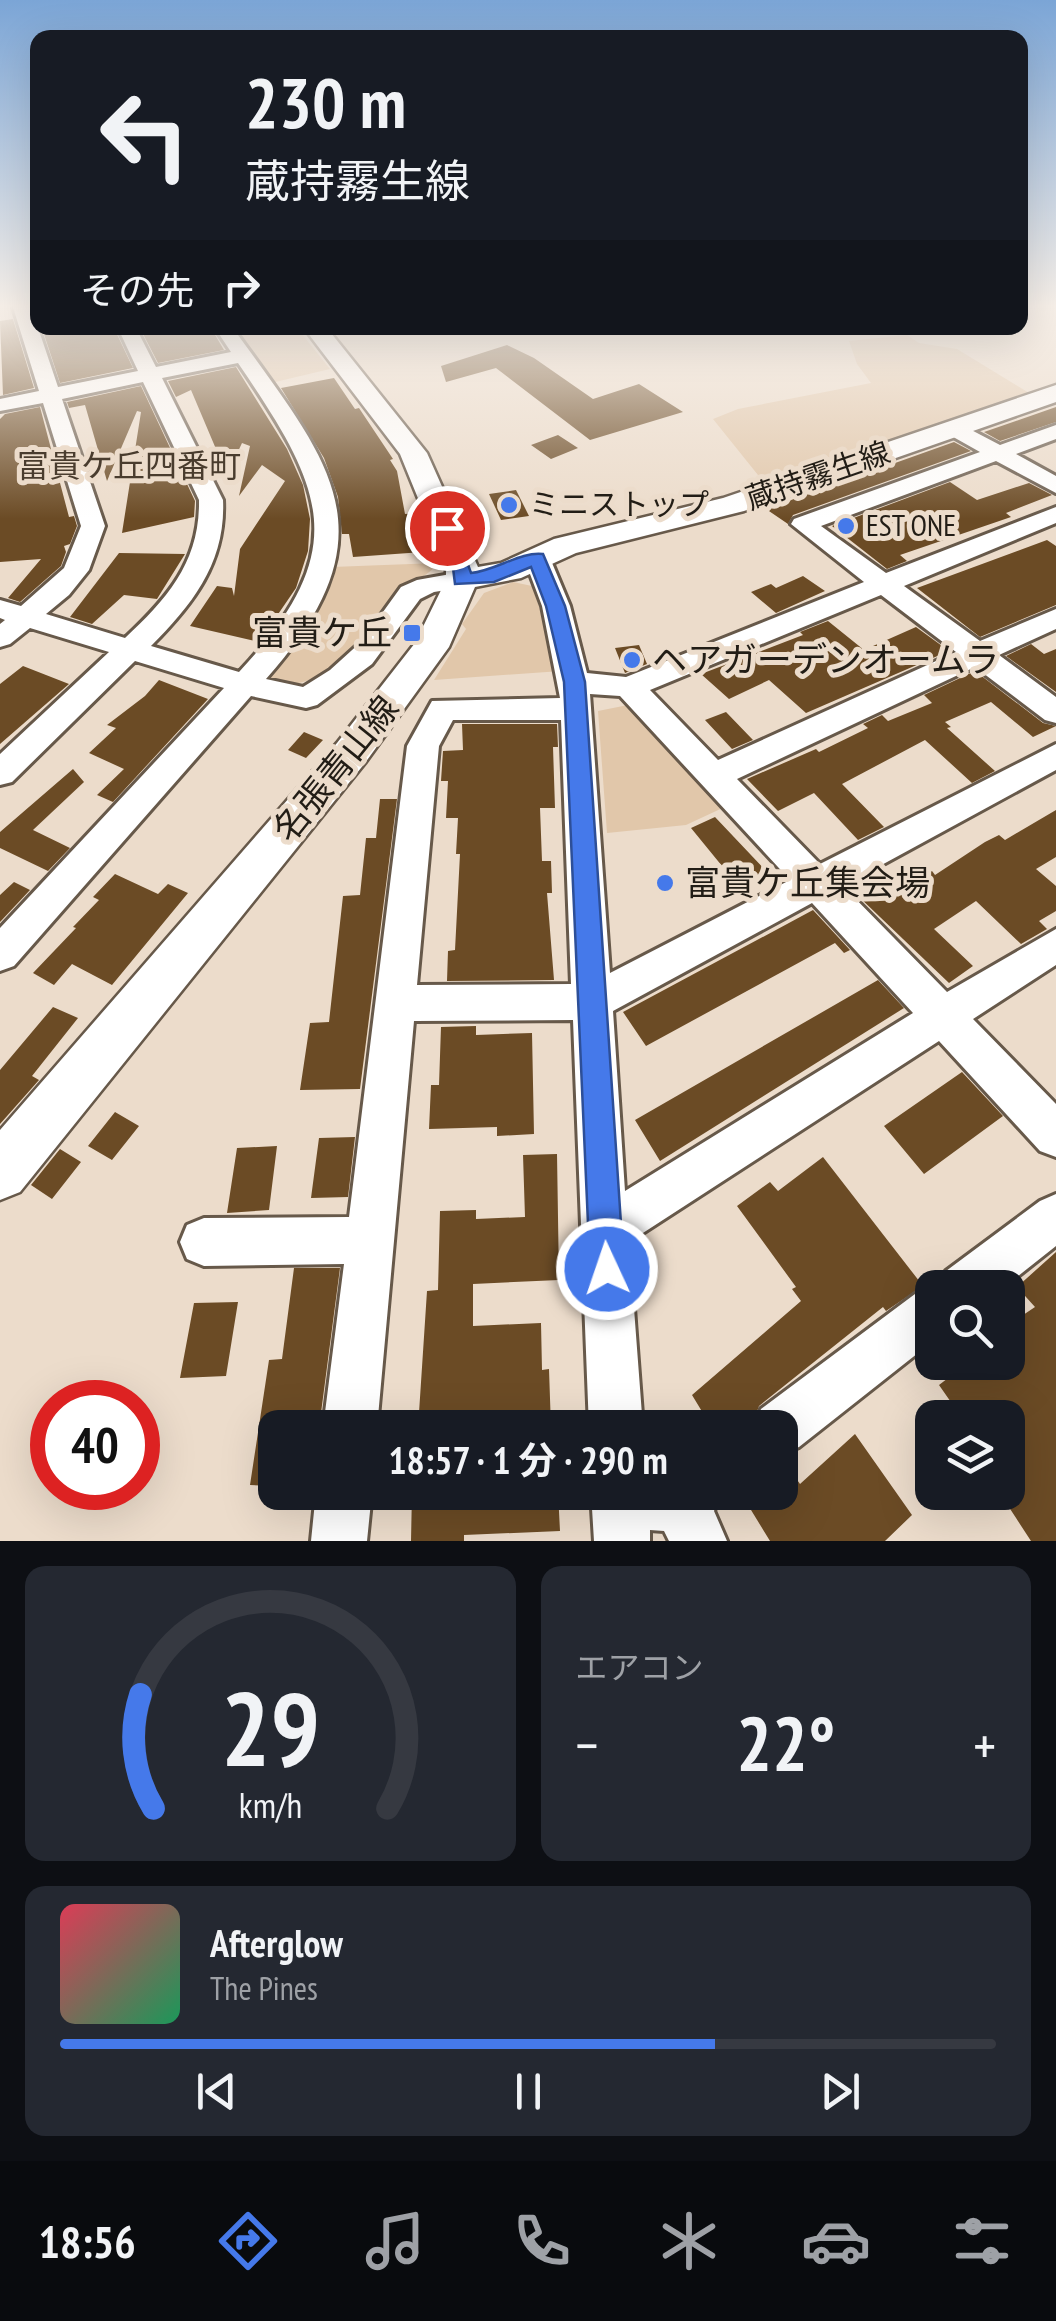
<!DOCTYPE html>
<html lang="ja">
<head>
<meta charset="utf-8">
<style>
  :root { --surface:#171b24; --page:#242831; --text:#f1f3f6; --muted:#9ea1a6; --line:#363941; --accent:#4579ea }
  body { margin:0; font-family:"PT Sans Narrow","Noto Sans JP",sans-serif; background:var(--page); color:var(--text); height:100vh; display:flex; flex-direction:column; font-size:38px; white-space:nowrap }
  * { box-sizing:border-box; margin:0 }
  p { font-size:32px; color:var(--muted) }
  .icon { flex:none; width:55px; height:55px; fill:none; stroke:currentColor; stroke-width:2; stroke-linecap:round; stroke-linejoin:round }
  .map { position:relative; height:1541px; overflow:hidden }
  .panel { display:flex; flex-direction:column; gap:25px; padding:25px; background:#0d0f14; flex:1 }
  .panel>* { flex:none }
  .hud { position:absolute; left:30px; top:30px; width:998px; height:305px; border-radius:20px; box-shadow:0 10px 40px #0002; background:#171b24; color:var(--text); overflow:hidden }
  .tools { position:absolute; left:915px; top:1270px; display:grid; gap:20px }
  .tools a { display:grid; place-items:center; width:110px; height:110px; border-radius:20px; background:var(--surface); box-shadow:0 10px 40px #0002; font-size:50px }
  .speed { position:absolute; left:30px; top:1380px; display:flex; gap:20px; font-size:50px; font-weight:700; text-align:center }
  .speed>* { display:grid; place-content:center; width:130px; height:130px; border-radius:50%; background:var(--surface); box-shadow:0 10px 40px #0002; line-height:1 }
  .speed .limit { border:15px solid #d22; background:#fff; color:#111 }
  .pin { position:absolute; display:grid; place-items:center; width:85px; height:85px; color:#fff; margin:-42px; border:5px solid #fff; border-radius:50%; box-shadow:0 2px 10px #0007 }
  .me { position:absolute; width:110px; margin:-55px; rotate:357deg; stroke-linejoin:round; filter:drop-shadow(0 0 8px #0008) }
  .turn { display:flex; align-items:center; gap:35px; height:210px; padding:0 50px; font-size:45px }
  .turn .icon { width:130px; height:130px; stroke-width:2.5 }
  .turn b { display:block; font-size:70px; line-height:85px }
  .then { display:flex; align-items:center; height:95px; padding:0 50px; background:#0003; gap:20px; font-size:38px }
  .big { font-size:75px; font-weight:700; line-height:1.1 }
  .panel .widget { flex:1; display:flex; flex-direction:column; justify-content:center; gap:15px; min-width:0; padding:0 35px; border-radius:20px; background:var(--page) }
  .panel .dial { align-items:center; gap:0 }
  .dial svg { height:260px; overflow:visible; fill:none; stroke:var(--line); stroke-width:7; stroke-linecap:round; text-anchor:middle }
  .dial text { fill:var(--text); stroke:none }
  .song { display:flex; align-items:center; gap:30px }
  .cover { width:120px; height:120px; border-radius:15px; background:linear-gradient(135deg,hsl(350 70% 55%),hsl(150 70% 35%)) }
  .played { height:10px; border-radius:5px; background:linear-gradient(90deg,var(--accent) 70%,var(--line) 70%) }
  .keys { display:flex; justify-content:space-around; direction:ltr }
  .heat { display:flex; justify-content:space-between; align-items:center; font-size:55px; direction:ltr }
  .panel .tiles { flex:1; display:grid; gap:25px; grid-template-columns:1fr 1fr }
  .widget:last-child { grid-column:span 2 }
  .trip { position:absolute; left:258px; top:1410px; width:540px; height:100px; border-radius:20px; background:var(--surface); box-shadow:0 10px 40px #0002; font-weight:700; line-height:100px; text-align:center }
  .tab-bar { display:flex; height:160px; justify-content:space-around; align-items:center; background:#090b0e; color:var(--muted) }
  .tab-bar .icon { width:70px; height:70px }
  .tab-bar .selected { color:var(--accent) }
  .tab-bar b { font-size:45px; color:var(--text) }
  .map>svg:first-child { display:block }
  .green { fill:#e1c7aa }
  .building { fill:#6b4b25 }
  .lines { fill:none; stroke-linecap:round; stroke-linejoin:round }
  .minor-casing { stroke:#67594a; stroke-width:6 }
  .major-casing { stroke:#67594a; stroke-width:5 }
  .minor { fill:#fff; fill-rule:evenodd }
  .major { fill:#fff; fill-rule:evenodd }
  .route { fill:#4579ea; stroke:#2d4f98; stroke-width:2.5 }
  .poi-dot { fill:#4579ea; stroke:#ecdccb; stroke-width:4 }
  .labels { text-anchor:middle; stroke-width:10; stroke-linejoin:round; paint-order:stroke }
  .far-street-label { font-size:30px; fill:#221d16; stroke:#ecdccb }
  .far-poi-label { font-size:30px; fill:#221d16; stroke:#ecdccb; text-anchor:start }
  .far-quarter-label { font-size:32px; fill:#493c2e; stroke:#ecdccb }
  .poi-label { font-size:35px; fill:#221d16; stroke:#ecdccb; text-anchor:start }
  .street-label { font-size:35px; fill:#221d16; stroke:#ecdccb }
</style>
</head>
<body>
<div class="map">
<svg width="1056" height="1541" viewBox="0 0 1056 1541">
  <rect width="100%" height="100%" fill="#ecdccb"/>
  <path class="green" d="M233,328H297L330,369L271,383Z
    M907,335L919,343L957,349L1034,396L919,436L762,480L713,419L738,409L871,383L857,364L849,341Z
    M437,563C429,578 406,582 394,595C386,602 382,612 377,621C355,652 309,699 269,679L332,567Z
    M513,582L532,586L561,671L434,680L466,629L462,624L484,593Z
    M633,704L729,805L686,825L607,833L598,711Z"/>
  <path class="building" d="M13,319L34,388L3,395L0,321Z
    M42,328H114L133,368L60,383Z
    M140,328H211L224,350L158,363Z
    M507,345L534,358L593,399L639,384L683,412L590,440L496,368L446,382L441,366Z
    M236,367L287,449L303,485L310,519L308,551L296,588L259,642L190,626L217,586L232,588L234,596L240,549L285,481L262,465L239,496L250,446L242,443L227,475L191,390L176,397L168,381Z
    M334,378L355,409L359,408L393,459L390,460L397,471L405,514L415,513L423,552L353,557L349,534H342L338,497L324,458L281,388Z
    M141,386L195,501L194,517L122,533L141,412L137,411L107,481L85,405L69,408L67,402Z
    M40,407L69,517L74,516L77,526L70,544L64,546L66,552L61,566L20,602L8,598L41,559L0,562V419L5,414Z
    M1056,407V422L1000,441L984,432Z
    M558,435L578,448L551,459L531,445Z
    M954,442L971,451L793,515L788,524L766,509Z
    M950,482L977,500L1029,483L1052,495L1006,513L1011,517L900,555L907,561L887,569L832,526Z
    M516,490L529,516L501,520L489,494Z
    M1047,540L1056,546V605L980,637L917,588Z
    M119,553L185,554L157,599L124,595L92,624L70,617Z
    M803,576L825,591L776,613L751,592L771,584L776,588Z
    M828,621L864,650L916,627L949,651L806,713L769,680L729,699L701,674L803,635L800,632Z
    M1031,644L1044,654L1056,649V692L1006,656Z
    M639,645L647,664L625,673L615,648Z
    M23,666L69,684L0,744V684Z
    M975,671L1043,723L1056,726L1033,737L991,702L945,722L951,727L947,728L995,771L972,783L925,740L842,784L884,827L858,840L814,793L778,811L747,779L816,749L819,752L868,728L863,724L882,715L888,721L932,703L924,695Z
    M159,680L208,699L113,802L97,795L124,769L89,753L116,728L107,725L145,696Z
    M726,712L753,740L732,749L705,720Z
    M462,724H557L558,747H553L555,808H540L542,861H551L552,893H547L554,980L447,981L448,951L455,950L460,854H456L458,818H446L448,781H441L443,751L463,750Z
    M304,732L323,740L306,758L288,750Z
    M73,769L84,782L33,830L70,848L48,871L0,848V832Z
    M380,799H397L360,1089L300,1090L310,1023L329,1022L343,896L360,895L366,838H376Z
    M1056,810V857L1036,869L1056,886V911L1039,921L1047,929L1021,944L976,901L934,929L973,966L949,983L857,895L890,877L902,889L932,871L935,875L985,842L999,835L1005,840Z
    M715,817L768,873L740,888L691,828Z
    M115,874L158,894L168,884L188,893L112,985L72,964L54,985L33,973L76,928L73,927L99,900L93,897Z
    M14,882L30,890L0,922V895Z
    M813,910L850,950L844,953L835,943L646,1046L623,1012Z
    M878,980L904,1008L660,1161L635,1120Z
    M53,1007L78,1018L32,1076L39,1080L0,1124V1070Z
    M476,1026V1035L532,1033L534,1134L497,1136V1127L429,1129L431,1085H439L441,1027Z
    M962,1072L1003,1116L924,1174L884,1126Z
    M115,1112L139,1126L112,1160L88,1146Z
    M355,1137L348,1197L311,1198L319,1138Z
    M277,1146L269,1210L227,1213L237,1148Z
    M60,1149L81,1162L52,1199L31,1185Z
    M557,1154L559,1280L473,1284V1326L541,1323L542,1370L549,1369L551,1428H418L427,1291L438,1290L440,1211L476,1210V1219L525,1217L523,1155Z
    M823,1157L923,1286L886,1311L883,1307L759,1406L751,1428H712L692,1395L801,1301L792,1289L796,1287L737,1206L770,1182L778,1191Z
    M1056,1252V1541H1031L999,1492H1008V1418H962L939,1385L969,1362H1008V1325L1035,1307L1017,1287Z
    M294,1268H340L319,1428H275V1486L250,1485L269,1360L282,1359Z
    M238,1302L226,1376L180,1378L194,1303Z
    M855,1434L912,1515L885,1541H770L740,1492H780L782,1458L800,1484Z
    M412,1492H558L560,1531L464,1535V1541H411Z"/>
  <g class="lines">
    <defs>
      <path id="minor" d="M12,304H30L58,387L138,371L118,328H136L156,367L231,352L215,328H233C329,462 397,531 266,679L303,687L330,670L362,641L401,587L417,580L462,572L475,580L471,586L434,592L420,599L372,664L317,705L306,708L251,696L14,966L0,971V928L224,688L135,661L12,782L0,785V754L109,652L30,628L10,644L0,647V624L5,620L0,618V600L21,606L64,568L81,526L43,403L0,411V399L39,391ZM238,363C324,489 354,549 239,672L151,646C193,604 226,562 223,500L162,378ZM143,382L199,500C200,561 168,598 125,638L46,614L69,595L89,570L105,526L62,399Z
        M956,422L1000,445L1056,425V439L1016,454L1056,476V493L996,461L821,526L886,573L1056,507V523L904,586L980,641L1056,609V629L999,655L1056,697V723L1045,720L975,667L737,779L820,864L1056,744V770L843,886L947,992L1056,929V965L973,1019L1056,1104V1157L1040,1151L939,1041L629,1242L643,1428H589L573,1020L414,1021L377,1428H323L344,1264L204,1266L187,1259L180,1242L187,1225L204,1218L349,1217L407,746L432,701L560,698L542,606L524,558L528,553H546L550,558L570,606L587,673L626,677L864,582L791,524L794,519L980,452L948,434L945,429ZM881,595L956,652L718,760L650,690ZM590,694L620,696L790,880L610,973ZM453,720H561L571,984L417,985L439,746ZM812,903L913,1013L625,1191L613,1011Z
        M1056,1194V1246L1003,1288H939L946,1271L1040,1201Z
        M932,1286V1342L799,1447L780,1455V1428H754L761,1409L915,1294Z
        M316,1492H372L367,1541H311Z
        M591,1492H721L714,1511L727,1541H669L664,1531L650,1530V1541H594Z"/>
      <path id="major" d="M304,328H327L427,453L478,567L501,563L554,539L723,498L1056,385V402L744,511L576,553L521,578L475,587L449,647L365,763L20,1192L0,1200V1130L337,743L415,643L446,580V567L400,454Z"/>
    </defs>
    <use href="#minor" class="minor-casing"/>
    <use href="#major" class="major-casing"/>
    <use href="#minor" class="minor"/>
    <use href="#major" class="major"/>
  </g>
  <linearGradient id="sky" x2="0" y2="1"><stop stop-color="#7ba5d6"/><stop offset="0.59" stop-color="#f6efe8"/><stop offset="1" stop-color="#f6efe8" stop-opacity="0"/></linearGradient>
  <rect width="1056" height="519" fill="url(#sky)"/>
  <path class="route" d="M447,523L455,528L471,573C495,571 521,551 543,554L565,606L585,682L624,1269L619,1281L607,1286L595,1281L590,1269L564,682L546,606L531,567L494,582L455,584L453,568L438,528Z"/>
  <g class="poi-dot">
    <circle cx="509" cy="505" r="10"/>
    <circle cx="846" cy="526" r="10"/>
    <rect x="402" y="623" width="20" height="20" rx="5"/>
    <circle cx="632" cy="660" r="10"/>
    <circle cx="665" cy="883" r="10"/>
  </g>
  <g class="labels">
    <g class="far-street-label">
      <text transform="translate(818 476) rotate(-19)" y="10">蔵持霧生線</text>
    </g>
    <g class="far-poi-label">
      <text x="529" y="515">ミニストップ</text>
      <text x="866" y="536">EST ONE</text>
    </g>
    <g class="far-quarter-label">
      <text x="129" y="477">富貴ケ丘四番町</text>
    </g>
    <g class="poi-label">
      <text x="392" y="645" text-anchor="end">富貴ケ丘</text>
      <text x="652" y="672">ヘアガーデンオームラ</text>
      <text x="685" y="895">富貴ケ丘集会場</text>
    </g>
    <g class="street-label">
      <text transform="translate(336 769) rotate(-51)" y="12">名張青山線</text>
    </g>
  </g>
</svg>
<div class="tools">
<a><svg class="icon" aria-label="search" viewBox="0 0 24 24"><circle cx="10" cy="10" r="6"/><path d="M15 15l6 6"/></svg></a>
<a><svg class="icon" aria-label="layers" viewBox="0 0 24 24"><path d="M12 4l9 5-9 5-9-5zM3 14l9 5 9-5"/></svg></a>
</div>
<div class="speed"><div class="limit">40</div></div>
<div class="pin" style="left:447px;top:528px;background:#d93025"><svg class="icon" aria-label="arrive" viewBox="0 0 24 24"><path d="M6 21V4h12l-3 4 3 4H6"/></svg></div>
<svg class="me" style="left:607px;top:1269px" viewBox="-20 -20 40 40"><circle r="17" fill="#4579ea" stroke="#fff" stroke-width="3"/><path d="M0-11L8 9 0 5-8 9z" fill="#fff"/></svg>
<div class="trip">18:57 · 1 分 · 290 m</div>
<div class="hud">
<div class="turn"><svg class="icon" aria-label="left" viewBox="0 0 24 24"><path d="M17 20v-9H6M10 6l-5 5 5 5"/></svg><div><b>230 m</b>蔵持霧生線</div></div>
<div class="then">その先<svg class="icon" aria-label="right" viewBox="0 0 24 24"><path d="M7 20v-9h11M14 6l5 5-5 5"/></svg></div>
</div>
</div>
<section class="panel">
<div class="tiles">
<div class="widget dial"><svg viewBox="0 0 100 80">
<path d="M14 69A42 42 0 1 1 86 69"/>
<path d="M14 69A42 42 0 0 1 10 34" stroke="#4579ea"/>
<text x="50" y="56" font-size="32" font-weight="700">29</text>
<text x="50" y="72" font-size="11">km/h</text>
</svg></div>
<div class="widget"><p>エアコン</p>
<div class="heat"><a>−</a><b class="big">22°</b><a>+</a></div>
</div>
<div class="widget">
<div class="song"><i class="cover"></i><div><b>Afterglow</b><p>The Pines</p></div></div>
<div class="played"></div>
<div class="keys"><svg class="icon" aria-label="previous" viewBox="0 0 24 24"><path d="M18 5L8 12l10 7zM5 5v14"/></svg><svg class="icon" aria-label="pause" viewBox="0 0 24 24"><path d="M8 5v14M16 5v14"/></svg><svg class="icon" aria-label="next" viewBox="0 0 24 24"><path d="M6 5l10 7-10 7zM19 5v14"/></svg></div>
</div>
</div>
</section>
<nav class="tab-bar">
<b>18:56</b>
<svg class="icon selected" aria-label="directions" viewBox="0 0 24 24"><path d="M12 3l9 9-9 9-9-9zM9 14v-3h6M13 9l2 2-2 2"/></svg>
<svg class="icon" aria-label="music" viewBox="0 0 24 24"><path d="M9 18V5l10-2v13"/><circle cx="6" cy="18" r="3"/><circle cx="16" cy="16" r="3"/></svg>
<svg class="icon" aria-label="phone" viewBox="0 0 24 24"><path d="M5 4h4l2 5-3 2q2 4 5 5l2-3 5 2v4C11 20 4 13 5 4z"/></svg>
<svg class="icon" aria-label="climate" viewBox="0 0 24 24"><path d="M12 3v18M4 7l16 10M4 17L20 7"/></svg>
<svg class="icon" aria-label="car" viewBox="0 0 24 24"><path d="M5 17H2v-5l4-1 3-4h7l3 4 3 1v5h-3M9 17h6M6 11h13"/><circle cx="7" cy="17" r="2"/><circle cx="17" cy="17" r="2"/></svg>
<svg class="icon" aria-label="filters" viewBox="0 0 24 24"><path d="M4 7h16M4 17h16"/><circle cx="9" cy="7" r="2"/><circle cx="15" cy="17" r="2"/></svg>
</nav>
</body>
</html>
